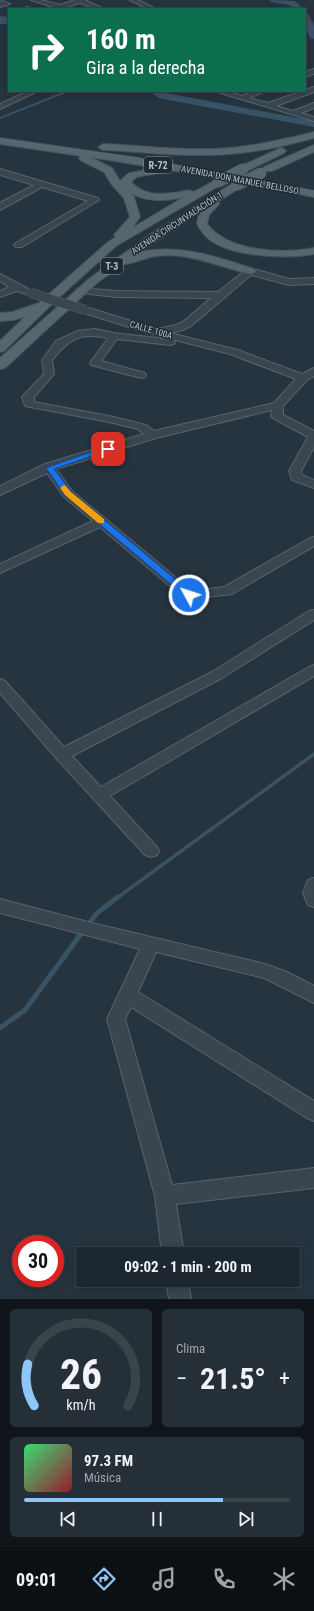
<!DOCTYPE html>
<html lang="es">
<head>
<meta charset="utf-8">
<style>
  :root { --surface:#1c272f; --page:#252f37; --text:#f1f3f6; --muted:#a0a5aa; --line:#3a444b; --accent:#8dc6f7 }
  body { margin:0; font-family:"Roboto Condensed",sans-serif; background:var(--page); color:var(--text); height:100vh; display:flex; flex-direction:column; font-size:15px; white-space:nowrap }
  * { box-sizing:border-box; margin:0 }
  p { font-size:13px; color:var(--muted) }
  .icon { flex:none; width:22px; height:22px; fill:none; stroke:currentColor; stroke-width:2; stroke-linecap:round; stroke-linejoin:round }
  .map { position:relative; height:1299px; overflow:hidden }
  .sheet { display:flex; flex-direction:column; gap:10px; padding:10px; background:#0f151a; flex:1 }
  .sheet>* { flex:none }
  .top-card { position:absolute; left:8px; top:8px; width:298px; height:84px; border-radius:0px; box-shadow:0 2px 10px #0003,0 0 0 1px var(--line); background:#0b6e4f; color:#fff; overflow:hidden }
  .speed { position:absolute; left:12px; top:1235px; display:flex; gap:8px; font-size:20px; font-weight:700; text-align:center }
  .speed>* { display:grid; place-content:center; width:52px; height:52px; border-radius:50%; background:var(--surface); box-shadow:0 2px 10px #0003,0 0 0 1px var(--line); line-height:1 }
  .speed .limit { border:6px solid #d22; background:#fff; color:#111 }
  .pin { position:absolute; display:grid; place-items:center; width:34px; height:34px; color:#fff; margin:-17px; border-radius:8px; box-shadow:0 2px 6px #0006 }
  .me { position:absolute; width:44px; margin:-22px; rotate:310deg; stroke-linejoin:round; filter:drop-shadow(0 0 3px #0008) }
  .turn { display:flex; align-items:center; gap:14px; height:84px; padding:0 12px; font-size:18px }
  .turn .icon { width:52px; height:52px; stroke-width:2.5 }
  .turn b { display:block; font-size:28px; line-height:34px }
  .big { font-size:30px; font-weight:700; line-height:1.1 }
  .sheet .card { flex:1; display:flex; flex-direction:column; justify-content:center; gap:6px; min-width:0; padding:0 14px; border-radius:6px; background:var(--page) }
  .sheet .dial { align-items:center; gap:0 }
  .dial svg { height:104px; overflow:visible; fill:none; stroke:var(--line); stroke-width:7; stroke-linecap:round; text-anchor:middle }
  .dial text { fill:var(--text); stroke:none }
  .song { display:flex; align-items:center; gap:12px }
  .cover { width:48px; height:48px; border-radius:6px; background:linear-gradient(135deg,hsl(140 70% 55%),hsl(350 70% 35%)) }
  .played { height:4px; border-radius:2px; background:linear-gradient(90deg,var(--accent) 75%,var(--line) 75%) }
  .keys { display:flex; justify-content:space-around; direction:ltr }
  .heat { display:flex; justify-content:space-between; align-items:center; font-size:22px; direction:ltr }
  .sheet .tiles { flex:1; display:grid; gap:10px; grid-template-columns:1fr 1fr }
  .card:last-child { grid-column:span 2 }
  .trip { position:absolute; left:76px; top:1247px; width:224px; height:40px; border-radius:0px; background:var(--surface); box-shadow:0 2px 10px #0003,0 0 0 1px var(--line); font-weight:700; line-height:40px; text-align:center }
  .menu { display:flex; height:64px; justify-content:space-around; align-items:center; background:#0b1013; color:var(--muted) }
  .menu .icon { width:28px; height:28px }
  .menu .selected { color:var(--accent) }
  .menu b { font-size:18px; color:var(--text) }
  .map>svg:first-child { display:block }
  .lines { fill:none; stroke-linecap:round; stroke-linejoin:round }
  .stream-far2 { stroke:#395366; stroke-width:2 }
  .stream-far1 { stroke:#395366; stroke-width:3.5 }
  .stream { stroke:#395366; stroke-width:5 }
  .river { fill:#395366; fill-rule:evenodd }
  .minor-casing { stroke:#57636d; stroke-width:2 }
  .major-casing { stroke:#45515b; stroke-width:2 }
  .minor { fill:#39454f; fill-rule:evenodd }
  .major { fill:#57656f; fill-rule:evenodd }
  .tram { stroke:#5b6a76; stroke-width:1 }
  .minor-bridge-casing { stroke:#57636d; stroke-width:10; stroke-linecap:butt }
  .major-bridge-casing { stroke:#45515b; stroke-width:12; stroke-linecap:butt }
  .minor-bridge { stroke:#39454f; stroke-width:9 }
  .major-bridge { stroke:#57656f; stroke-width:11 }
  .route { fill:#1a73e8; stroke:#114b97 }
  .slow { fill:#f59e0b }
  .labels { text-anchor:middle; stroke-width:3; stroke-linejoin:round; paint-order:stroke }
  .far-street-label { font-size:9px; fill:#b5c0ca; stroke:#1e2a34 }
  .shield { fill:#1e2a34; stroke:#88939d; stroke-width:1 }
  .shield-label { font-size:10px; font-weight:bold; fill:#b5c0ca }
</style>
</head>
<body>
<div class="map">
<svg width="314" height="1299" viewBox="0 0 314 1299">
  <rect width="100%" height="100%" fill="#25343f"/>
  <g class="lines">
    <path class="stream-far2" d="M0,23H9
      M0,118L68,91"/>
    <path class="stream-far1" d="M117,898L314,754"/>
    <path class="stream" d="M87,926L97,913L118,897
      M0,1028L25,1010L83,931"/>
    <path class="river" d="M269,0L295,1L304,9H293L289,5L271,2Z
      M305,13L308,14L314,25V39L310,38L305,27Z
      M0,16L9,17V23L0,22Z
      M149,91H163L166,93L314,121V127L163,99L159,98Z"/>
    <defs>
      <path id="minor" d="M0,0L10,4L0,7Z
        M31,0H41L60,5L75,0H87L86,1L105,9H96L80,3L61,9H51L53,7Z
        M130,0H138L156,9H148Z
        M26,7L32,8L33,9H23Z
        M314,69V74L305,77V72Z
        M314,87V92L276,106L293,111L314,103V108L301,113L314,117V121L214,91H226L242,96L254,91H265L249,98L268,103Z
        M28,91H38L0,109V104Z
        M0,169L98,198L99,200L22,247H16L14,245L16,243L88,201L42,187L0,210V203L34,185L0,175Z
        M250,268L289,279L314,278V284L289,285L251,275L191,326L183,330L170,333L238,350L302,374L314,368V376L307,380L283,406V415L314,431V447L301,471L302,475L314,480V488L292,480L289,471L308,437L273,418L271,416L272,410L156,438L56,469L72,491L192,591L224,587L310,538L314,537V546L232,594L189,599L184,598L100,527L0,573V564L93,521L64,497L47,473L0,495V486L45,464L144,434L138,429L109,422L25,406L22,397L44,374L42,360L56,341L78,331L95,329L114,333L174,340L175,342L174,344L170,345L117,339L101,361L145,373L146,375L145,377L141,378L91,365L90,363L108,338C80,332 69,339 52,360L54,374L34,397V402L109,416L142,424L146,425L154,431L274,403L296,379L230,354L148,333L81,312L80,310L81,308H89L157,329L176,325L183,322L211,298L116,297L81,293L78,292L76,290L78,288L116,291L218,292L247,269Z
        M0,274L36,293L31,296L17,291L0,297V291L9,287L0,281Z
        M314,610V620L222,678L72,756L101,787L309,667L314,665V676L110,796L157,847L159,851L157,855L151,857L145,855L57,759L0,693V679L5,681L64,747L212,672L309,611Z
        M314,878V907L308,905L303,893L308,880Z
        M0,899L92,923L265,964L287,972L314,986V1003L264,978L156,952L138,992L314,1101V1121L307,1118L131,1007L125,1019L172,1185L314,1168V1188L176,1204L184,1254H162L155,1196L107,1019L140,949L0,913Z
        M166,1280H188L191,1299H169Z"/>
      <path id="major" d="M314,132V138C275,149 236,156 195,155C164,155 134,151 103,150L98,147L103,144C134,145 164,149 195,149C236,150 274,142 314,132Z
        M0,138L138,158L314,191V197L241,183L242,185L241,187L219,201V204L209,215L207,224C229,252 282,254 314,248V254C288,259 236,257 213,242C206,238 201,231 197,224L199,213L140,252C179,243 217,257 254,269L256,271L254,273L250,274C219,267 189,252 157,256C146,257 137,262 127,264H124L98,282L5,368L0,369V358L90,278L151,234L235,182L220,179L223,182L222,184L116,246L55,301L4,351L0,352V341L26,316L14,320L0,321V313L12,312L39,303L108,242L116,237L114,235L130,217L124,198L112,185L104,172L80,160L79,158L81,156L0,144ZM90,157L157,168L129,173L120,181L112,168ZM165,169L218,179L194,192C189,189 184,191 179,192C161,195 144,196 131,182L136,177L165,172ZM131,193C147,203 167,201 184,197L132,228L140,217L134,197Z
        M314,145V152L272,171H264L263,169L264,167Z
        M281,148L284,149L286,151L284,153L247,171H239L238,169L239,167Z"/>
    </defs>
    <use href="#minor" class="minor-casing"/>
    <use href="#major" class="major-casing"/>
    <use href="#minor" class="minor"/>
    <use href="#major" class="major"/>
    <path class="tram" d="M0,139L137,158L314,191"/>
    <defs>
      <path id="minor-bridge" d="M31,293L85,310"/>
      <path id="major-bridge" d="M218,182L243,169
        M237,185L261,173"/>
    </defs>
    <use href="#minor-bridge" class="minor-bridge-casing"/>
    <use href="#major-bridge" class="major-bridge-casing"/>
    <use href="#minor-bridge" class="minor-bridge"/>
    <use href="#major-bridge" class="major-bridge"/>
  </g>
  <path class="route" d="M105,447H111L112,449L54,469L71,492L192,593L193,595L192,597H186L65,495L46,468Z"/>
  <path class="slow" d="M64,485L66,486L71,492L104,519V523H98L65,495L60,488Z"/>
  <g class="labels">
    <g class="far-street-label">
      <text transform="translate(240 180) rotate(11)" y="3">AVENIDA DON MANUEL BELLOSO</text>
      <text transform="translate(177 223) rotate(-33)" y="3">AVENIDA CIRCUNVALACIÓN 1</text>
      <text transform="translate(151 330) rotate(16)" y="3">CALLE 100A</text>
    </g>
    <g class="shield">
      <rect x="144" y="157" width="28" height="16" rx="3"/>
      <rect x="101" y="258" width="22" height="16" rx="3"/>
    </g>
    <g class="shield-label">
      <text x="158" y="169">R-72</text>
      <text x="112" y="270">T-3</text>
    </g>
  </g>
</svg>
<div class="speed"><div class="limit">30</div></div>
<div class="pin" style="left:108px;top:449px;background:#d93025"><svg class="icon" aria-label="arrive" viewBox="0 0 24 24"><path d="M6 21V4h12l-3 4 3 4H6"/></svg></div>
<svg class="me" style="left:189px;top:595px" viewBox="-20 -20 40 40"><circle r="17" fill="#1a73e8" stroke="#fff" stroke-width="3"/><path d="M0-11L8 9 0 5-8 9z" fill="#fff"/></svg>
<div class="trip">09:02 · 1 min · 200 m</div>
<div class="top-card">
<div class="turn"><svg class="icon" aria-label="right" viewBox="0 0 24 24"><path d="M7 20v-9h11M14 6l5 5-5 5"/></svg><div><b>160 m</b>Gira a la derecha</div></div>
</div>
</div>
<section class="sheet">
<div class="tiles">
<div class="card dial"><svg viewBox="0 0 100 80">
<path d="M14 69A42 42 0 1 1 86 69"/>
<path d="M14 69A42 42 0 0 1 9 37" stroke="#8dc6f7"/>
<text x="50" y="56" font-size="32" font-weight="700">26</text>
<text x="50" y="72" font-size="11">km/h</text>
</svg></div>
<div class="card"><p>Clima</p>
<div class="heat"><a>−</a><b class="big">21.5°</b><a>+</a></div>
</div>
<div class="card">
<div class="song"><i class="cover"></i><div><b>97.3 FM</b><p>Música</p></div></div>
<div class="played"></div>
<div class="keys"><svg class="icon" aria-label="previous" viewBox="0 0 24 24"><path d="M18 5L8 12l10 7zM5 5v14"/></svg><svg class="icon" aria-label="pause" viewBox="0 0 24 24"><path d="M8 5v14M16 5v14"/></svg><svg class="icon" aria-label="next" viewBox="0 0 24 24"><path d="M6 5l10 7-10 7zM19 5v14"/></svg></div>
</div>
</div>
</section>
<nav class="menu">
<b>09:01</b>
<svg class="icon selected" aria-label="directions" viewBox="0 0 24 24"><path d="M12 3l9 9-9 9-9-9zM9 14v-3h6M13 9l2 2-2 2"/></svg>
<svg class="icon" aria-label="music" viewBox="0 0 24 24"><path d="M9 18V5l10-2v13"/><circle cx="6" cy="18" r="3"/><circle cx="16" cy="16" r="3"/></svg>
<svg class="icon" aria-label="phone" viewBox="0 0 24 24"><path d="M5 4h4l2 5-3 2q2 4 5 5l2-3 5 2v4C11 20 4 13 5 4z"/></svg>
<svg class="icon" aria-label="climate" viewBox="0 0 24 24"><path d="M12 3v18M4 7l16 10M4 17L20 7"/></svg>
</nav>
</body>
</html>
